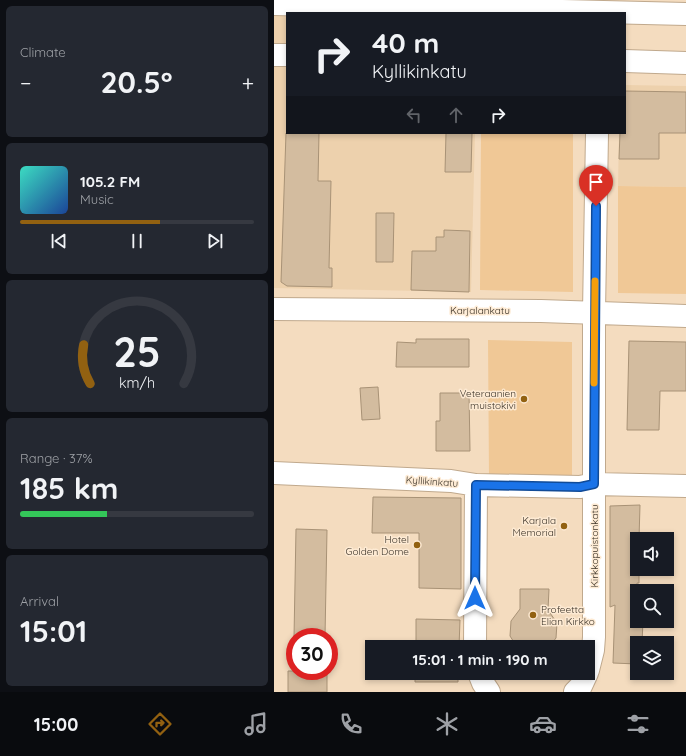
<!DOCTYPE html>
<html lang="en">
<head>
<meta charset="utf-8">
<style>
  :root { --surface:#171b24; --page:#242831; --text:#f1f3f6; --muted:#9ea1a6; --line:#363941; --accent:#926111 }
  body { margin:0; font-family:Quicksand,sans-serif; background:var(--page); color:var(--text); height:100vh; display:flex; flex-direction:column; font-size:15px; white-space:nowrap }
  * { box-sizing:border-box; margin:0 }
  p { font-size:13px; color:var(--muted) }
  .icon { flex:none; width:22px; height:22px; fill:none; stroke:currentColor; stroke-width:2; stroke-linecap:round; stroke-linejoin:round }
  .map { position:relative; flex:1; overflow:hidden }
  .panel { display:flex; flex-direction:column; gap:6px; padding:6px; background:#0d0f14; width:274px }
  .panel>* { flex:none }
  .banner { position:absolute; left:12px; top:12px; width:340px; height:122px; border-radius:0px; box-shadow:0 2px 6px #0003; background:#171b24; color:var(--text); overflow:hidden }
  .controls { position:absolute; left:356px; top:532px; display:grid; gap:8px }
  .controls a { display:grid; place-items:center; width:44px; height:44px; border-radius:0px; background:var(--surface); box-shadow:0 2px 6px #0003; font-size:20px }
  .speed { position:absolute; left:12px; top:628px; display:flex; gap:8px; font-size:20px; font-weight:700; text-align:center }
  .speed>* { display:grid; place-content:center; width:52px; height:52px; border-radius:50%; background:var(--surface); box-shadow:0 2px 6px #0003; line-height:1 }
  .speed .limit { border:6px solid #d22; background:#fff; color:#111 }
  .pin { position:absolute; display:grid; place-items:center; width:34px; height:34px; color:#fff; margin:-41px -17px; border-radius:50% 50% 50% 0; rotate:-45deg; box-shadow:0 0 4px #0007 }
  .pin .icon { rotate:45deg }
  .me { position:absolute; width:44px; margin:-22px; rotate:0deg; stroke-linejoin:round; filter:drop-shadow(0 0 3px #0008) }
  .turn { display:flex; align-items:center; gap:14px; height:84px; padding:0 20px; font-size:18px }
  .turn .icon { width:52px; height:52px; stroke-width:2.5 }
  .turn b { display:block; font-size:28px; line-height:34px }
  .lanes { display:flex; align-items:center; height:38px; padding:0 20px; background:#0003; justify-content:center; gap:20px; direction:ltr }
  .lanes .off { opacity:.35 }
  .big { font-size:30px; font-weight:800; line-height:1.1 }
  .panel .card { flex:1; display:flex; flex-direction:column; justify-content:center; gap:6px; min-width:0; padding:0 14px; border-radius:6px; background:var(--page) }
  .panel .dial { align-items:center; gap:0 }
  .dial svg { height:104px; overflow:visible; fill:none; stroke:var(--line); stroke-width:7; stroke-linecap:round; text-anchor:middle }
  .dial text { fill:var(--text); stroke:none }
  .song { display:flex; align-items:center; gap:12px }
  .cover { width:48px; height:48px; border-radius:6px; background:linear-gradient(135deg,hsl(170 70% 55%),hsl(220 70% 35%)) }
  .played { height:4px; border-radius:2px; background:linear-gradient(90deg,var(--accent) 60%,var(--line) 60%) }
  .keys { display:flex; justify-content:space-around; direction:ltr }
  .heat { display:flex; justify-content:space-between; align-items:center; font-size:22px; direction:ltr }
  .charge { height:6px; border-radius:3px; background:linear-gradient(90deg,#34c759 37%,var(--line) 0) }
  .trip { position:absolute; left:91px; top:640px; width:230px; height:40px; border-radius:0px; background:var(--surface); box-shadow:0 2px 6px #0003; font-weight:800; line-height:40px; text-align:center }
  .tabs { display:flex; height:64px; justify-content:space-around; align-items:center; background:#090b0e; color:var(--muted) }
  .tabs .icon { width:28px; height:28px }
  .tabs .active { color:var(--accent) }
  .tabs b { font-size:18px; color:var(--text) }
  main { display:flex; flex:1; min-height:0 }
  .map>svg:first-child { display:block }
  .built { fill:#edd1ad }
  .green { fill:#f0c896 }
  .building { fill:#d3bc9f; stroke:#a89276 }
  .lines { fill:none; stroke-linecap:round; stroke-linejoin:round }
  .minor-casing { stroke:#c0a98d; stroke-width:24 }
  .major-casing { stroke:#c0a98d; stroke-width:24 }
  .minor { stroke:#fff; stroke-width:22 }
  .major { stroke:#fff; stroke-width:22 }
  .route-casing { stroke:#114b97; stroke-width:10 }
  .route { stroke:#1a73e8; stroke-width:7 }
  .slow { stroke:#f59e0b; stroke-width:7 }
  .poi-dot { fill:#926111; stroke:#fdead3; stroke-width:1.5 }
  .labels { text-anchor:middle; stroke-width:3; stroke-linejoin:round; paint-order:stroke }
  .street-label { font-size:10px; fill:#3d3429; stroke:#fdead3 }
  .poi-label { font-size:10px; fill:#3d3429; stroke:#fdead3; text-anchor:end }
</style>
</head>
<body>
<main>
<section class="panel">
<div class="card"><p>Climate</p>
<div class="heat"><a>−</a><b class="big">20.5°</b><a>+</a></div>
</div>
<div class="card">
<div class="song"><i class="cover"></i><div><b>105.2 FM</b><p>Music</p></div></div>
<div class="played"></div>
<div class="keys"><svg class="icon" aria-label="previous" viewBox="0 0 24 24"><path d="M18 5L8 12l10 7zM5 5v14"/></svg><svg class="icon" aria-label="pause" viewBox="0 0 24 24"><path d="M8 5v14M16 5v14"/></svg><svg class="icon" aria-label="next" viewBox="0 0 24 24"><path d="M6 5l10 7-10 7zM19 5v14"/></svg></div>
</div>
<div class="card dial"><svg viewBox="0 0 100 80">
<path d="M14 69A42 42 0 1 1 86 69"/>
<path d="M14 69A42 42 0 0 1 9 39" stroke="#926111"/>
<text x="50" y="56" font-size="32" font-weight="700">25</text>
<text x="50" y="72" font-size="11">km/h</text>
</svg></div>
<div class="card"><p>Range · 37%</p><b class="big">185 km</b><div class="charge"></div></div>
<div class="card"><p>Arrival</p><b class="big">15:01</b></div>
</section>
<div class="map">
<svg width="412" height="692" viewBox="0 0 412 692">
  <rect width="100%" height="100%" fill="#f4dcbf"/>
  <path class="built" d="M0,0L13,13V133H201L197,292L0,288Z
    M351,85L412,86V187L344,186L345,133H351Z"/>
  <path class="green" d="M207,133H299V292L206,290Z
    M344,186L412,187V294L344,293Z
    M214,340L298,342V479L215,478Z"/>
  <path class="building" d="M351,91L412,92V133H385V159H345L346,133H351Z
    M12,133H45L44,181H57L55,268H58V287L13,286L7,282Z
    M172,133H198L197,172H171Z
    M102,213H120L119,262H102Z
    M170,230L196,231L195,292L137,290L138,251H162V237H170Z
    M142,339H195V367H122L123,342L142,343Z
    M355,341L412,342V391H386L385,430H353Z
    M104,387L106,419L88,420L86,388Z
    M166,393H195L196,451H162V421H166Z
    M99,497L187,498V589L145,588V533H98Z
    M366,505L365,539H363V569H365V583H363V621H369L368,643H363V664L339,663L341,605L336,607V506Z
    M22,529L53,530L51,637H20Z
    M246,589H275L274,610L283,623L282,638L275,647H243L236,636L237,621L246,609Z
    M142,619L186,620L185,647H142Z
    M14,671H53V692H14Z
    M141,673H184V682H141Z"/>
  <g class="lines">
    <defs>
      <path id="minor" d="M0,309L267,311L412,316
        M0,473L177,481L202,485L306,487L320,484L412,486
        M201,647L202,485
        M314,670L319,650L320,637V312L323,133
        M205,673L209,683L215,692
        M301,692L307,686L313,673"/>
      <path id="major" d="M0,4L412,14
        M0,55H13
        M351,61L412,63"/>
    </defs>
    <use href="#minor" class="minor-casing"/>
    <use href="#major" class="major-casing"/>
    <use href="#minor" class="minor"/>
    <use href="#major" class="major"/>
  </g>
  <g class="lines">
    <defs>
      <path id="route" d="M201,598L202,485L306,487L320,484L322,206"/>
    </defs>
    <use href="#route" class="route-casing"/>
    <use href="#route" class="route"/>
    <path class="slow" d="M320,383L321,281"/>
  </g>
  <g class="poi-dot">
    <circle cx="250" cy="399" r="4"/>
    <circle cx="290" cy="526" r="4"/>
    <circle cx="143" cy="545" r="4"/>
    <circle cx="259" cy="615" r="4"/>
  </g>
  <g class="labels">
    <g class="street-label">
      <text x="206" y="314">Karjalankatu</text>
      <text transform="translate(158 481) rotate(4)" y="4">Kyllikinkatu</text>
      <text transform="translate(320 546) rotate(-90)" y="4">Kirkkopuistonkatu</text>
    </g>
    <g class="poi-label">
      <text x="242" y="397">Veteraanien<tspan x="242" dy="12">muistokivi</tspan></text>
      <text x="282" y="524">Karjala<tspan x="282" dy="12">Memorial</tspan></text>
      <text x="135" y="543">Hotel<tspan x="135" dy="12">Golden Dome</tspan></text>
      <text x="267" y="613" text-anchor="start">Profeetta<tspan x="267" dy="12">Elian Kirkko</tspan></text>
    </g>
  </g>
</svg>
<div class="controls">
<a><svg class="icon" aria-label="sound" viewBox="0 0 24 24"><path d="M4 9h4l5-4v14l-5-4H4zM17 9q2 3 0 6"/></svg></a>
<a><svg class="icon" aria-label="search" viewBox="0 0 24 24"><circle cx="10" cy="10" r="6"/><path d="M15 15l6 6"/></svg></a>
<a><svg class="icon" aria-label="layers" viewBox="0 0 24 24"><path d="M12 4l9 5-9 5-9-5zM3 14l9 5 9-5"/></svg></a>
</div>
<div class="speed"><div class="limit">30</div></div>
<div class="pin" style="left:322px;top:206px;background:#d93025"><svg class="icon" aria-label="arrive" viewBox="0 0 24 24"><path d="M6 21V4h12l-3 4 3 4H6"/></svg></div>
<svg class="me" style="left:201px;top:598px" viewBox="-20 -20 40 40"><path d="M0-17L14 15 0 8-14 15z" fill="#1a73e8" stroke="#fff" stroke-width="4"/></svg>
<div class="trip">15:01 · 1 min · 190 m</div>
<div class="banner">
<div class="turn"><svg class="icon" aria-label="right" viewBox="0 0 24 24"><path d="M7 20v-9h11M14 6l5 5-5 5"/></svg><div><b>40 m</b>Kyllikinkatu</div></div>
<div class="lanes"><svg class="icon off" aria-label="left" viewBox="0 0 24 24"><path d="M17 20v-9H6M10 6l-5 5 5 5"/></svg><svg class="icon off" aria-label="ahead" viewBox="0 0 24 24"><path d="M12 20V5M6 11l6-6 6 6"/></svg><svg class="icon" aria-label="right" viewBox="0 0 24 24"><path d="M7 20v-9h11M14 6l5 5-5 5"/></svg></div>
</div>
</div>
</main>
<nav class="tabs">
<b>15:00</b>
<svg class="icon active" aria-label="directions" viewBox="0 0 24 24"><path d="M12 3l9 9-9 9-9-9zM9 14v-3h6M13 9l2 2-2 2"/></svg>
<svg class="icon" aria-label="music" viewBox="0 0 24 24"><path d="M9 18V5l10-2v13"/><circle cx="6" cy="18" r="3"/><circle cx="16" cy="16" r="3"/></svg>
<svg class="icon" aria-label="phone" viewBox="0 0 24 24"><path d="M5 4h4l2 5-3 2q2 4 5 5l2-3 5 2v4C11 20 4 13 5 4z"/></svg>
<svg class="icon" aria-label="climate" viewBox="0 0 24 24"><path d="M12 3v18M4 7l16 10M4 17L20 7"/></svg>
<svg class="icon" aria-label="car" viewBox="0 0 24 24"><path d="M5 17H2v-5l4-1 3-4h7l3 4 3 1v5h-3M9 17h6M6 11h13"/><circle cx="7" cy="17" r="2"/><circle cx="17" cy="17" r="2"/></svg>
<svg class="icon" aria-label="filters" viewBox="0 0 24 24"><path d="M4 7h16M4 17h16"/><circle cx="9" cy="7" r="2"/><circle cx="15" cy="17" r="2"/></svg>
</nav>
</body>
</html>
